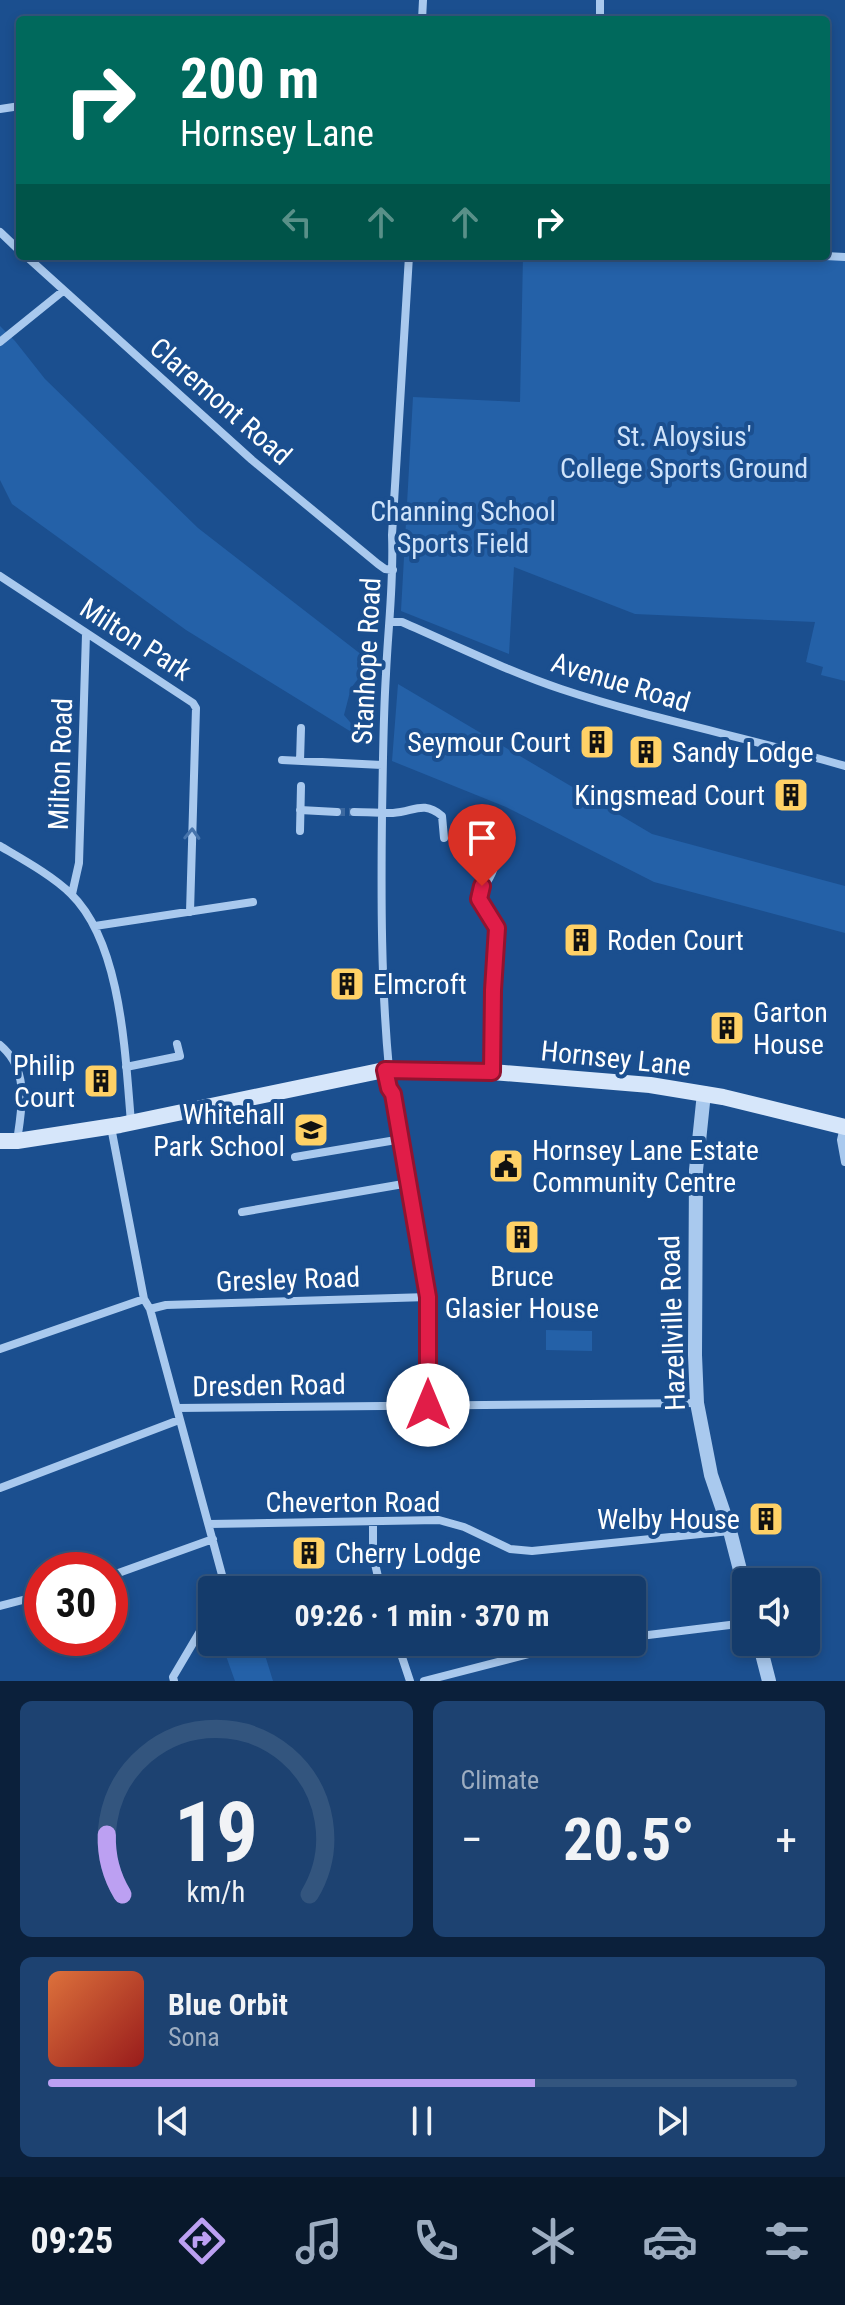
<!DOCTYPE html>
<html lang="en">
<head>
<meta charset="utf-8">
<style>
  :root { --surface:#143b6b; --page:#1d4271; --text:#f1f3f6; --muted:#9dadc1; --line:#33557e; --accent:#bca0f2 }
  body { margin:0; font-family:"Roboto Condensed",sans-serif; background:var(--page); color:var(--text); height:100vh; display:flex; flex-direction:column; font-size:30px; white-space:nowrap }
  * { box-sizing:border-box; margin:0 }
  p { font-size:26px; color:var(--muted) }
  .icon { flex:none; width:44px; height:44px; fill:none; stroke:currentColor; stroke-width:2; stroke-linecap:round; stroke-linejoin:round }
  .map { position:relative; height:1681px; overflow:hidden }
  .side { display:flex; flex-direction:column; gap:20px; padding:20px; background:#0b203b; flex:1 }
  .side>* { flex:none }
  .hud { position:absolute; left:16px; top:16px; width:814px; height:244px; border-radius:8px; box-shadow:0 4px 12px #0003,0 0 0 2px var(--line); background:#00695c; color:#fff; overflow:hidden }
  .controls { position:absolute; left:732px; top:1568px; display:grid; gap:16px }
  .controls a { display:grid; place-items:center; width:88px; height:88px; border-radius:8px; background:var(--surface); box-shadow:0 4px 12px #0003,0 0 0 2px var(--line); font-size:40px }
  .speed { position:absolute; left:24px; top:1552px; display:flex; gap:16px; font-size:40px; font-weight:700; text-align:center }
  .speed>* { display:grid; place-content:center; width:104px; height:104px; border-radius:50%; background:var(--surface); box-shadow:0 4px 12px #0003,0 0 0 2px var(--line); line-height:1 }
  .speed .limit { border:12px solid #d22; background:#fff; color:#111 }
  .pin { position:absolute; display:grid; place-items:center; width:68px; height:68px; color:#fff; margin:-82px -34px; border-radius:50% 50% 50% 0; rotate:-45deg; box-shadow:0 0 8px #0007 }
  .pin .icon { rotate:45deg }
  .me { position:absolute; width:88px; margin:-44px; rotate:0deg; stroke-linejoin:round; filter:drop-shadow(0 0 6px #0008) }
  .turn { display:flex; align-items:center; gap:28px; height:168px; padding:0 32px; font-size:36px }
  .turn .icon { width:104px; height:104px; stroke-width:2.5 }
  .turn b { display:block; font-size:56px; line-height:68px }
  .lanes { display:flex; align-items:center; height:76px; padding:0 32px; background:#0003; justify-content:center; gap:40px; direction:ltr }
  .lanes .off { opacity:.35 }
  .big { font-size:60px; font-weight:700; line-height:1.1 }
  .side .card { flex:1; display:flex; flex-direction:column; justify-content:center; gap:12px; min-width:0; padding:0 28px; border-radius:12px; background:var(--page) }
  .side .dial { align-items:center; gap:0 }
  .dial svg { height:208px; overflow:visible; fill:none; stroke:var(--line); stroke-width:7; stroke-linecap:round; text-anchor:middle }
  .dial text { fill:var(--text); stroke:none }
  .song { display:flex; align-items:center; gap:24px }
  .cover { width:96px; height:96px; border-radius:12px; background:linear-gradient(135deg,hsl(20 70% 55%),hsl(0 70% 35%)) }
  .played { height:8px; border-radius:4px; background:linear-gradient(90deg,var(--accent) 65%,var(--line) 65%) }
  .keys { display:flex; justify-content:space-around; direction:ltr }
  .heat { display:flex; justify-content:space-between; align-items:center; font-size:44px; direction:ltr }
  .side .tiles { flex:1; display:grid; gap:20px; grid-template-columns:1fr 1fr }
  .card:last-child { grid-column:span 2 }
  .trip { position:absolute; left:198px; top:1576px; width:448px; height:80px; border-radius:8px; background:var(--surface); box-shadow:0 4px 12px #0003,0 0 0 2px var(--line); font-weight:700; line-height:80px; text-align:center }
  .tabs { display:flex; height:128px; justify-content:space-around; align-items:center; background:#08182b; color:var(--muted) }
  .tabs .icon { width:56px; height:56px }
  .tabs .active { color:var(--accent) }
  .tabs b { font-size:36px; color:var(--text) }
  .map>svg:first-child { display:block }
  .green { fill:#2461a8 }
  .lines { fill:none; stroke-linecap:round; stroke-linejoin:round }
  .minor-tunnel { stroke:#3d69a0; stroke-width:8; stroke-dasharray:8 4; stroke-linecap:butt }
  .minor { stroke:#a9c9ee; stroke-width:8 }
  .tertiary { stroke:#a9c9ee; stroke-width:14 }
  .secondary { stroke:#d6e6fa; stroke-width:16 }
  .oneway { stroke:#4674ac }
  .route-casing { stroke:#92132f; stroke-width:20 }
  .route { stroke:#e11d48; stroke-width:14 }
  .labels { text-anchor:middle; stroke-width:8; stroke-linejoin:round; paint-order:stroke }
  .street-label { font-size:28px; fill:#fff; stroke:#1b4f8f }
  .park-label { font-size:28px; fill:#cfe3fa; stroke:#1b4f8f }
  .poi-label { font-size:28px; fill:#fff; stroke:#1b4f8f; text-anchor:start }
</style>
</head>
<body>
<div class="map">
<svg width="845" height="1681" viewBox="0 0 845 1681">
  <rect width="100%" height="100%" fill="#1b4f8f"/>
  <path class="green" d="M523,256L845,257V681L821,675L823,667L806,662L815,622L635,614L514,567L509,654L401,611L413,397L520,402Z
    M0,326L15,341L45,379L198,528L371,662L351,688L344,715L366,741L186,630L12,504L0,480Z
    M398,684L652,834L845,886V933L654,882L506,807L392,761Z
    M546,1330L592,1331V1351L546,1350Z
    M221,1642H261L273,1681H235Z"/>
  <g class="lines">
    <path class="minor-tunnel" d="M337,812H354"/>
    <path class="minor" d="M422,20L423,0
      M600,20V0
      M0,109L20,106
      M0,232L20,251
      M26,256L252,460L378,564L385,569L393,570
      M825,256L845,257
      M0,342L63,291
      M0,576L193,703L196,708L190,912
      M390,622H402C455,645 507,671 561,689C654,720 751,738 845,766
      M282,760L382,765
      M300,761L301,728
      M300,810L337,812
      M354,812C367,812 380,813 393,813C414,812 423,800 442,816L444,838
      M300,831L301,786
      M0,846C22,859 53,876 71,894C122,944 125,1055 131,1122
      M72,894L79,863L86,634
      M95,926L253,902
      M0,1045C30,1070 22,1107 17,1141
      M126,1067L180,1056L177,1044
      M389,1069C381,983 381,899 382,814C383,767 383,721 386,674C388,627 394,582 392,535L409,256
      M385,1070L389,1088L393,1094L428,1297V1405
      M492,1072L493,990L497,928L479,899C482,884 492,880 494,866
      M111,1127L144,1299L150,1309L225,1586V1590
      M844,1127L841,1140L845,1162
      M295,1157L402,1139
      M242,1212L409,1183
      M150,1309L166,1305L428,1297
      M0,1349L144,1299
      M177,1408L697,1403
      M0,1488L179,1420
      M373,1522V1555L381,1590
      M209,1524L439,1520L464,1527L510,1549L532,1551L730,1531
      M110,1576L213,1539
      M313,1590L341,1581L365,1583L378,1581
      M0,1606L42,1595
      M632,1637L746,1623
      M397,1642L410,1681
      M306,1652L342,1642
      M174,1681L173,1677L212,1611
      M424,1681L564,1645L588,1642"/>
    <path class="tertiary" d="M704,1093L696,1170L695,1355L697,1403L711,1475L730,1531L746,1593
      M759,1642L769,1681"/>
    <path class="secondary" d="M0,1141H17L120,1125L389,1069L492,1072L650,1085L723,1097L845,1127"/>
  </g>
  <defs><path id="oneway-chevron" d="M-2-3.5L2.5 0L-2 3.5" fill="none" stroke-width="1.6" stroke-linecap="round" stroke-linejoin="round" transform="scale(2)"/></defs>
  <use class="oneway" href="#oneway-chevron" transform="translate(192 834) rotate(-88)"/>
  <g class="lines">
    <defs>
      <path id="route" d="M428,1405V1297L393,1094L389,1088L385,1070L492,1072L493,990L497,928L479,899L482,886"/>
    </defs>
    <use href="#route" class="route-casing"/>
    <use href="#route" class="route"/>
  </g>
  <defs>
    <symbol id="building-square" viewBox="-11 -11 22 22"><rect x="-9" y="-9" width="18" height="18" rx="4" fill="#ffd166" stroke="#1b4f8f"/><path d="M-4-6H4V6H1V3H-1V6H-4ZM-2.5-4.3h1.7v1.8h-1.7ZM.8-4.3h1.7v1.8H.8ZM-2.5-1h1.7V.8h-1.7ZM.8-1h1.7V.8H.8Z" fill="#111"/></symbol>
    <symbol id="school-square" viewBox="-11 -11 22 22"><rect x="-9" y="-9" width="18" height="18" rx="4" fill="#ffd166" stroke="#1b4f8f"/><path d="M0-5L7-2L0 1L-7-2ZM-4 1L0 2.5L4 1V4Q0 6-4 4Z" fill="#111"/></symbol>
    <symbol id="civic-square" viewBox="-11 -11 22 22"><rect x="-9" y="-9" width="18" height="18" rx="4" fill="#ffd166" stroke="#1b4f8f"/><path d="M-.6-6.5H3V-4.5H.6V-3L4-1V1h2V6H-6V1h2V-1L-.6-3ZM-1.2 2.5V6h2.4V2.5Z" fill="#111"/></symbol>
  </defs>
  <g fill-rule="evenodd">
    <use href="#building-square" x="577" y="722" width="40" height="40"/>
    <use href="#building-square" x="626" y="732" width="40" height="40"/>
    <use href="#building-square" x="771" y="775" width="40" height="40"/>
    <use href="#building-square" x="561" y="920" width="40" height="40"/>
    <use href="#building-square" x="327" y="964" width="40" height="40"/>
    <use href="#building-square" x="707" y="1008" width="40" height="40"/>
    <use href="#building-square" x="81" y="1061" width="40" height="40"/>
    <use href="#school-square" x="291" y="1110" width="40" height="40"/>
    <use href="#civic-square" x="486" y="1146" width="40" height="40"/>
    <use href="#building-square" x="502" y="1217" width="40" height="40"/>
    <use href="#building-square" x="746" y="1499" width="40" height="40"/>
    <use href="#building-square" x="289" y="1533" width="40" height="40"/>
  </g>
  <g class="labels">
    <g class="street-label">
      <text transform="translate(221 401) rotate(41)" y="10">Claremont Road</text>
      <text transform="translate(136 639) rotate(33)" y="10">Milton Park</text>
      <text transform="translate(366 661) rotate(-87)" y="10">Stanhope Road</text>
      <text transform="translate(621 682) rotate(17)" y="10">Avenue Road</text>
      <text transform="translate(60 764) rotate(-88)" y="10">Milton Road</text>
      <text transform="translate(616 1058) rotate(6)" y="10">Hornsey Lane</text>
      <text transform="translate(288 1279) rotate(-2)" y="10">Gresley Road</text>
      <text transform="translate(672 1323) rotate(-92)" y="10">Hazellville Road</text>
      <text transform="translate(269 1385) rotate(-1)" y="10">Dresden Road</text>
      <text x="353" y="1512">Cheverton Road</text>
    </g>
    <g class="park-label">
      <text x="684" y="446">St. Aloysius'<tspan x="684" dy="32">College Sports Ground</tspan></text>
      <text x="463" y="521">Channing School<tspan x="463" dy="32">Sports Field</tspan></text>
    </g>
    <g class="poi-label">
      <text x="571" y="752" text-anchor="end">Seymour Court</text>
      <text x="672" y="762">Sandy Lodge</text>
      <text x="765" y="805" text-anchor="end">Kingsmead Court</text>
      <text x="607" y="950">Roden Court</text>
      <text x="373" y="994">Elmcroft</text>
      <text x="753" y="1022">Garton<tspan x="753" dy="32">House</tspan></text>
      <text x="75" y="1075" text-anchor="end">Philip<tspan x="75" dy="32">Court</tspan></text>
      <text x="285" y="1124" text-anchor="end">Whitehall<tspan x="285" dy="32">Park School</tspan></text>
      <text x="532" y="1160">Hornsey Lane Estate<tspan x="532" dy="32">Community Centre</tspan></text>
      <text x="522" y="1286" text-anchor="middle">Bruce<tspan x="522" dy="32">Glasier House</tspan></text>
      <text x="740" y="1529" text-anchor="end">Welby House</text>
      <text x="335" y="1563">Cherry Lodge</text>
    </g>
  </g>
</svg>
<div class="controls">
<a><svg class="icon" aria-label="sound" viewBox="0 0 24 24"><path d="M4 9h4l5-4v14l-5-4H4zM17 9q2 3 0 6"/></svg></a>
</div>
<div class="speed"><div class="limit">30</div></div>
<div class="pin" style="left:482px;top:886px;background:#d93025"><svg class="icon" aria-label="arrive" viewBox="0 0 24 24"><path d="M6 21V4h12l-3 4 3 4H6"/></svg></div>
<svg class="me" style="left:428px;top:1405px" viewBox="-20 -20 40 40"><circle r="19" fill="#fff"/><path d="M0-13L10 11 0 6-10 11z" fill="#e11d48"/></svg>
<div class="trip">09:26 · 1 min · 370 m</div>
<div class="hud">
<div class="turn"><svg class="icon" aria-label="right" viewBox="0 0 24 24"><path d="M7 20v-9h11M14 6l5 5-5 5"/></svg><div><b>200 m</b>Hornsey Lane</div></div>
<div class="lanes"><svg class="icon off" aria-label="left" viewBox="0 0 24 24"><path d="M17 20v-9H6M10 6l-5 5 5 5"/></svg><svg class="icon off" aria-label="ahead" viewBox="0 0 24 24"><path d="M12 20V5M6 11l6-6 6 6"/></svg><svg class="icon off" aria-label="ahead" viewBox="0 0 24 24"><path d="M12 20V5M6 11l6-6 6 6"/></svg><svg class="icon" aria-label="right" viewBox="0 0 24 24"><path d="M7 20v-9h11M14 6l5 5-5 5"/></svg></div>
</div>
</div>
<section class="side">
<div class="tiles">
<div class="card dial"><svg viewBox="0 0 100 80">
<path d="M14 69A42 42 0 1 1 86 69"/>
<path d="M14 69A42 42 0 0 1 8 46" stroke="#bca0f2"/>
<text x="50" y="56" font-size="32" font-weight="700">19</text>
<text x="50" y="72" font-size="11">km/h</text>
</svg></div>
<div class="card"><p>Climate</p>
<div class="heat"><a>−</a><b class="big">20.5°</b><a>+</a></div>
</div>
<div class="card">
<div class="song"><i class="cover"></i><div><b>Blue Orbit</b><p>Sona</p></div></div>
<div class="played"></div>
<div class="keys"><svg class="icon" aria-label="previous" viewBox="0 0 24 24"><path d="M18 5L8 12l10 7zM5 5v14"/></svg><svg class="icon" aria-label="pause" viewBox="0 0 24 24"><path d="M8 5v14M16 5v14"/></svg><svg class="icon" aria-label="next" viewBox="0 0 24 24"><path d="M6 5l10 7-10 7zM19 5v14"/></svg></div>
</div>
</div>
</section>
<nav class="tabs">
<b>09:25</b>
<svg class="icon active" aria-label="directions" viewBox="0 0 24 24"><path d="M12 3l9 9-9 9-9-9zM9 14v-3h6M13 9l2 2-2 2"/></svg>
<svg class="icon" aria-label="music" viewBox="0 0 24 24"><path d="M9 18V5l10-2v13"/><circle cx="6" cy="18" r="3"/><circle cx="16" cy="16" r="3"/></svg>
<svg class="icon" aria-label="phone" viewBox="0 0 24 24"><path d="M5 4h4l2 5-3 2q2 4 5 5l2-3 5 2v4C11 20 4 13 5 4z"/></svg>
<svg class="icon" aria-label="climate" viewBox="0 0 24 24"><path d="M12 3v18M4 7l16 10M4 17L20 7"/></svg>
<svg class="icon" aria-label="car" viewBox="0 0 24 24"><path d="M5 17H2v-5l4-1 3-4h7l3 4 3 1v5h-3M9 17h6M6 11h13"/><circle cx="7" cy="17" r="2"/><circle cx="17" cy="17" r="2"/></svg>
<svg class="icon" aria-label="filters" viewBox="0 0 24 24"><path d="M4 7h16M4 17h16"/><circle cx="9" cy="7" r="2"/><circle cx="15" cy="17" r="2"/></svg>
</nav>
</body>
</html>
